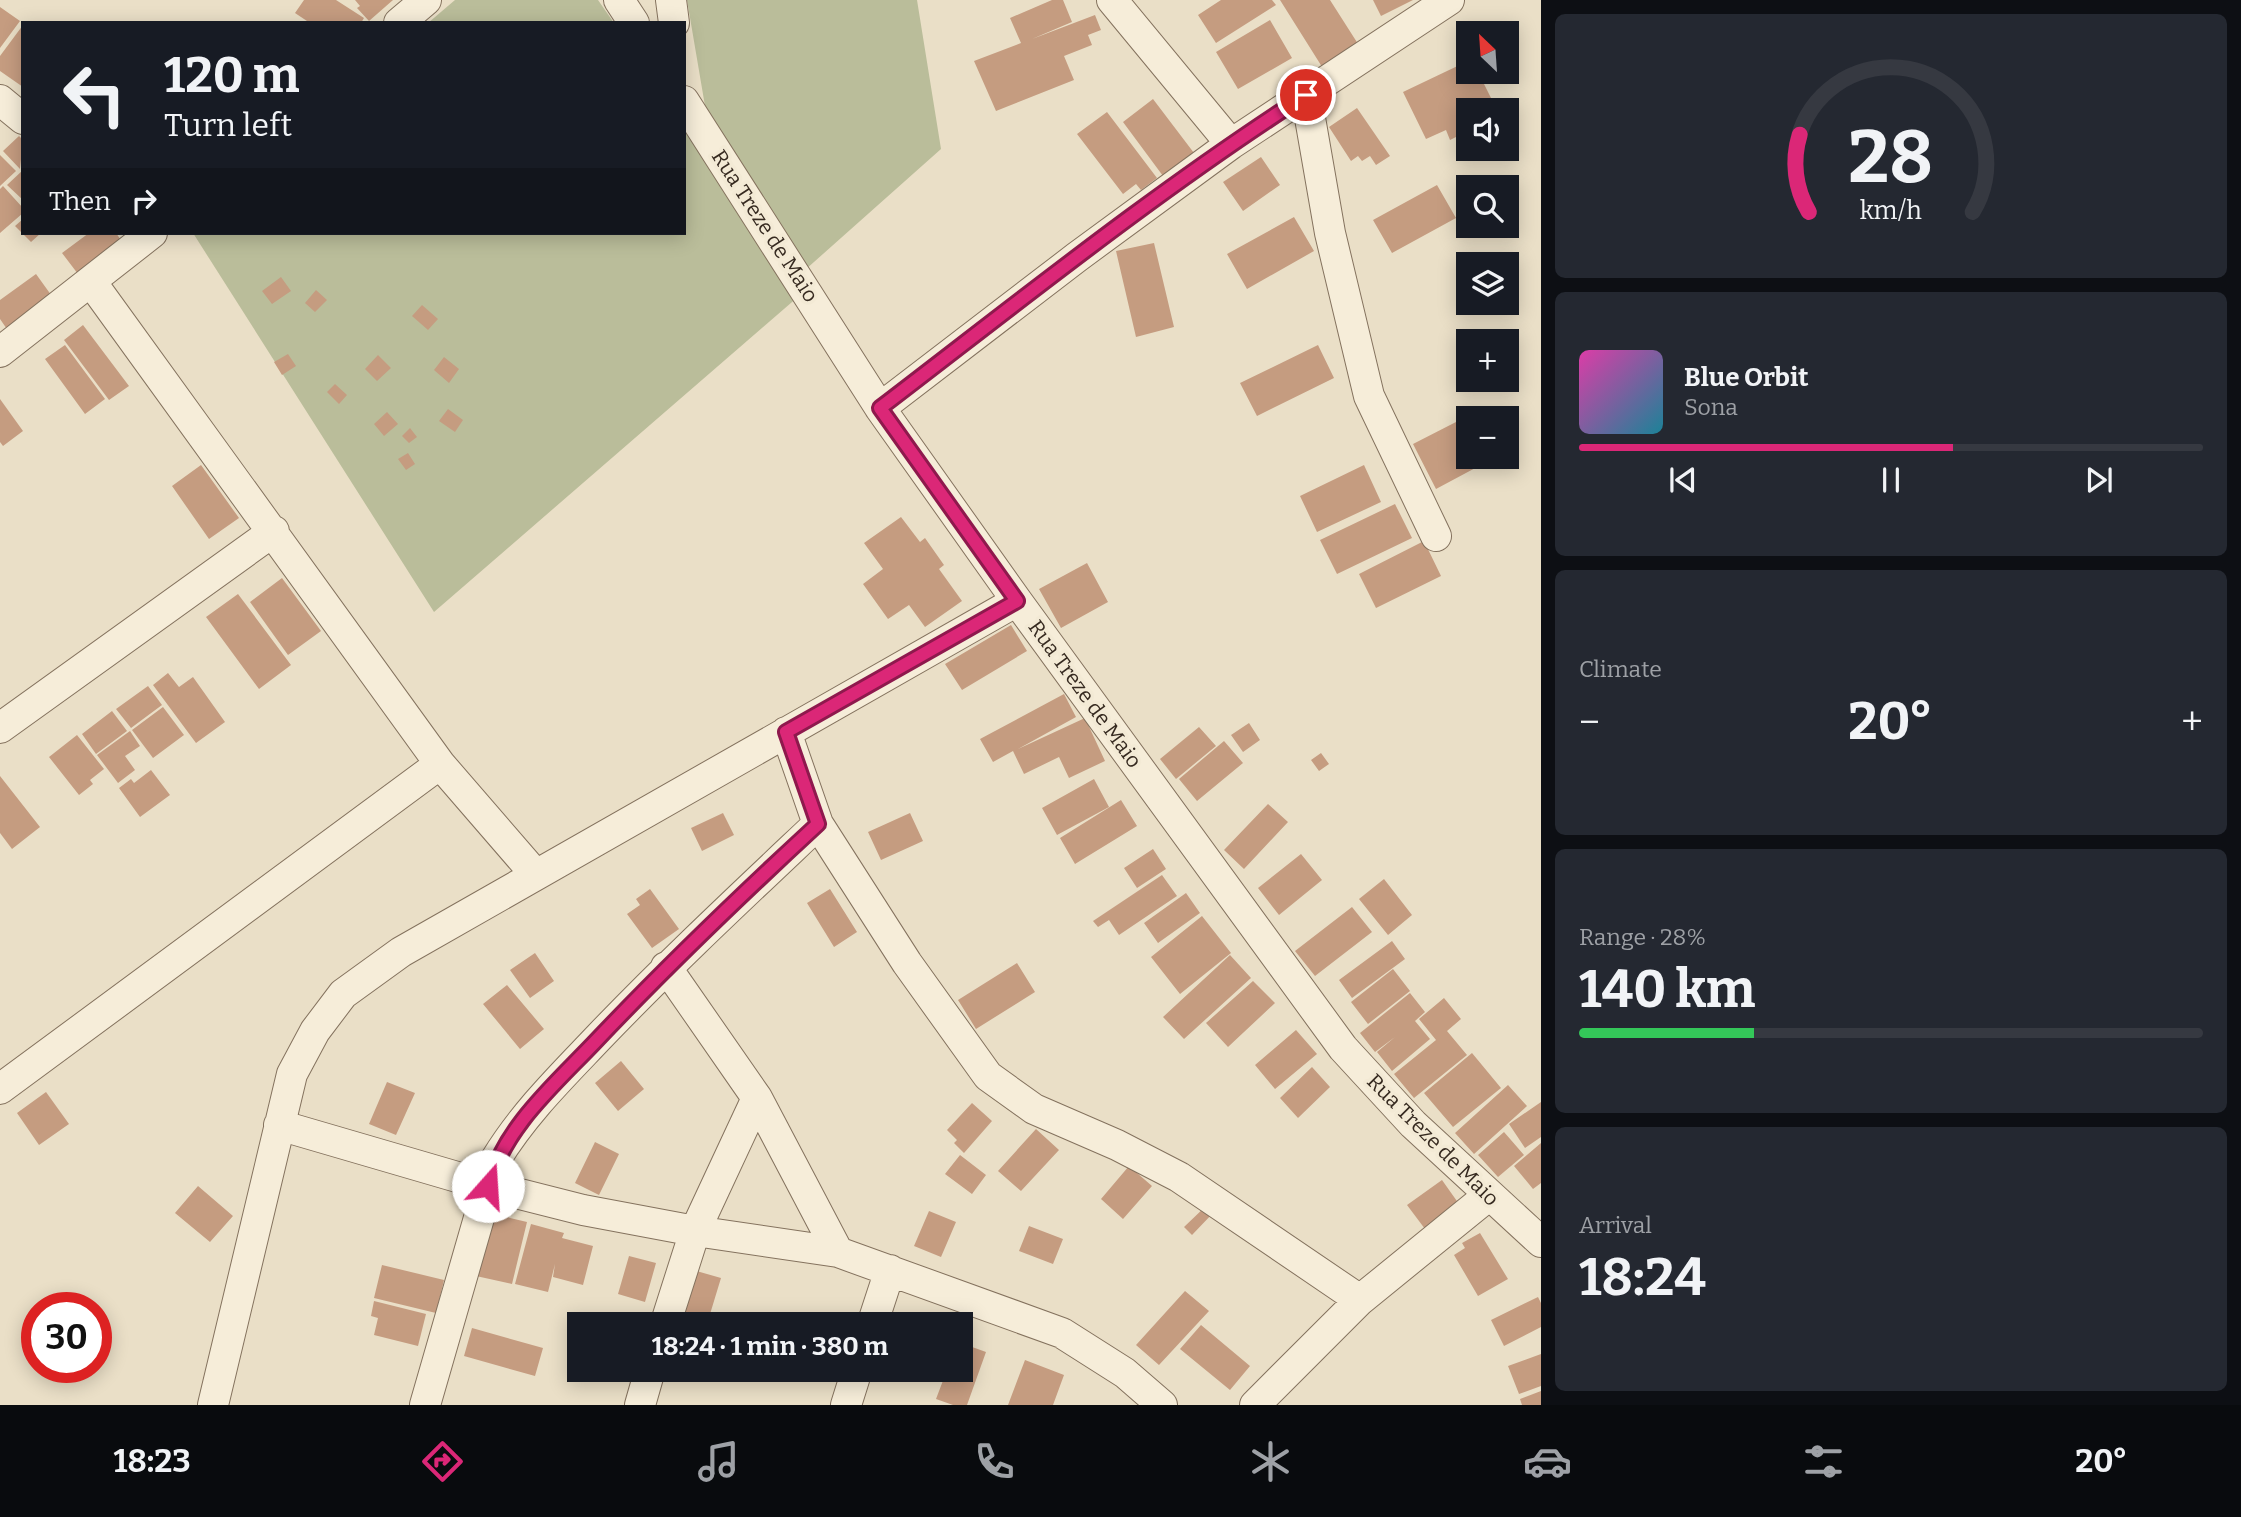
<!DOCTYPE html>
<html lang="en">
<head>
<meta charset="utf-8">
<style>
  :root { --surface:#171b24; --page:#242831; --text:#f1f3f6; --muted:#9ea1a6; --line:#363941; --accent:#db2777 }
  body { margin:0; font-family:Bitter,serif; background:var(--page); color:var(--text); height:100vh; display:flex; flex-direction:column; font-size:26px; white-space:nowrap }
  * { box-sizing:border-box; margin:0 }
  p { font-size:23px; color:var(--muted) }
  .icon { flex:none; width:38px; height:38px; fill:none; stroke:currentColor; stroke-width:2; stroke-linecap:round; stroke-linejoin:round }
  .map { position:relative; flex:1; overflow:hidden }
  .sheet { display:flex; flex-direction:column; gap:14px; padding:14px; background:#0d0f14; width:700px }
  .sheet>* { flex:none }
  .guide { position:absolute; left:21px; top:21px; width:665px; height:214px; border-radius:0px; box-shadow:0 4px 18px #0003; background:#171b24; color:var(--text); overflow:hidden }
  .needle { width:46px; rotate:335deg }
  .tools { position:absolute; left:1456px; top:21px; display:grid; gap:14px }
  .tools a { display:grid; place-items:center; width:63px; height:63px; border-radius:0px; background:var(--surface); box-shadow:0 4px 18px #0003; font-size:35px }
  .speed { position:absolute; left:21px; top:1292px; display:flex; gap:14px; font-size:35px; font-weight:700; text-align:center }
  .speed>* { display:grid; place-content:center; width:91px; height:91px; border-radius:50%; background:var(--surface); box-shadow:0 4px 18px #0003; line-height:1 }
  .speed .limit { border:10px solid #d22; background:#fff; color:#111 }
  .pin { position:absolute; display:grid; place-items:center; width:60px; height:60px; color:#fff; margin:-30px; border:4px solid #fff; border-radius:50%; box-shadow:0 2px 7px #0007 }
  .me { position:absolute; width:77px; margin:-38px; rotate:19deg; stroke-linejoin:round; filter:drop-shadow(0 0 5px #0008) }
  .turn { display:flex; align-items:center; gap:24px; height:147px; padding:0 28px; font-size:32px }
  .turn .icon { width:91px; height:91px; stroke-width:2.5 }
  .turn b { display:block; font-size:49px; line-height:60px }
  .then { display:flex; align-items:center; height:66px; padding:0 28px; background:#0003; gap:14px; font-size:26px }
  .big { font-size:52px; font-weight:700; line-height:1.1 }
  .sheet .widget { flex:1; display:flex; flex-direction:column; justify-content:center; gap:10px; min-width:0; padding:0 24px; border-radius:10px; background:var(--page) }
  .sheet .dial { align-items:center; gap:0 }
  .dial svg { height:182px; overflow:visible; fill:none; stroke:var(--line); stroke-width:7; stroke-linecap:round; text-anchor:middle }
  .dial text { fill:var(--text); stroke:none }
  .song { display:flex; align-items:center; gap:21px }
  .cover { width:84px; height:84px; border-radius:10px; background:linear-gradient(135deg,hsl(320 70% 55%),hsl(190 70% 35%)) }
  .played { height:7px; border-radius:4px; background:linear-gradient(90deg,var(--accent) 60%,var(--line) 60%) }
  .keys { display:flex; justify-content:space-around; direction:ltr }
  .heat { display:flex; justify-content:space-between; align-items:center; font-size:38px; direction:ltr }
  .charge { height:10px; border-radius:5px; background:linear-gradient(90deg,#34c759 28%,var(--line) 0) }
  .trip { position:absolute; left:567px; top:1312px; width:406px; height:70px; border-radius:0px; background:var(--surface); box-shadow:0 4px 18px #0003; font-weight:700; line-height:70px; text-align:center }
  .tab-bar { display:flex; height:112px; justify-content:space-around; align-items:center; background:#090b0e; color:var(--muted) }
  .tab-bar .icon { width:49px; height:49px }
  .tab-bar .selected { color:var(--accent) }
  .tab-bar b { font-size:32px; color:var(--text) }
  main { display:flex; flex:1; min-height:0 }
  .map>svg:first-child { display:block }
  .cemetery { fill:#babd9a }
  .building { fill:#c59c80 }
  .lines { fill:none; stroke-linecap:round; stroke-linejoin:round }
  .street-casing { stroke:#84725e; stroke-width:32 }
  .street { stroke:#f6edd9; stroke-width:30 }
  .route-casing { stroke:#8e194d; stroke-width:18 }
  .route { stroke:#db2777; stroke-width:12 }
  .labels { text-anchor:middle; stroke-width:7; stroke-linejoin:round; paint-order:stroke }
  .street-label { font-size:21px; fill:#362a20; stroke:#f3ead5 }
</style>
</head>
<body>
<main>
<div class="map">
<svg width="1541" height="1405" viewBox="0 0 1541 1405">
  <rect width="100%" height="100%" fill="#eadfc7"/>
  <path class="cemetery" d="M455,0H598L614,23H428Z
    M687,0H917L941,149L805,270L705,106Z
    M684,127L799,296L434,612L193,233H684Z"/>
  <path class="building" d="M304,0H336L364,18L361,23H310L295,13Z
    M355,0H393L369,21L357,8L360,6Z
    M1052,0H1063L1072,22L1032,39L1095,15L1101,30L1088,35L1092,45L1064,56L1074,80L996,111L974,61L1021,43L1010,18Z
    M1221,0H1272L1276,5L1216,43L1198,15Z
    M1280,0H1330L1360,47L1324,70Z
    M1373,0H1413L1381,16Z
    M0,7L20,21L0,48Z
    M1270,20L1292,58L1238,89L1216,52Z
    M23,25V87L0,71V56Z
    M1468,61V72H1478L1497,110H1468V131L1450,140L1446,130L1426,139L1403,92Z
    M1153,99L1194,153L1163,176L1123,122Z
    M1357,108L1390,156L1376,165L1370,156L1362,161L1358,156L1351,161L1329,127Z
    M1107,112L1157,178L1141,190L1136,184L1123,194L1077,134Z
    M19,136L23,140L20,169L3,151Z
    M0,155L16,171L0,186Z
    M1261,157L1280,185L1243,211L1223,182Z
    M23,170V200L7,185Z
    M1437,185L1456,218L1392,253L1373,220Z
    M3,186L23,208V213L0,233V189Z
    M1294,217L1314,251L1247,289L1227,254Z
    M23,219V233H41L31,242L15,226Z
    M89,233H116L123,243L78,274L62,253Z
    M1154,243L1174,327L1136,337L1116,251Z
    M36,274L54,299L9,332L0,319V300Z
    M281,277L291,291L272,304L262,291Z
    M316,290L327,300L315,312L305,303Z
    M422,305L438,319L428,330L412,316Z
    M83,325L129,386L109,400L64,340Z
    M65,345L105,399L85,414L45,359Z
    M1318,345L1334,378L1257,416L1240,383Z
    M288,354L296,366L282,375L274,362Z
    M378,355L391,368L377,381L365,369Z
    M444,357L459,369L449,383L434,370Z
    M335,384L347,395L339,404L327,392Z
    M0,399L23,431L3,446L0,442Z
    M448,409L463,420L455,432L439,421Z
    M387,412L398,424L384,436L374,424Z
    M1456,422L1468,446V457H1474L1479,466L1436,489L1413,444Z
    M410,428L417,437L409,443L402,436Z
    M408,453L415,464L406,470L398,459Z
    M201,465L239,518L209,539L172,486Z
    M1364,465L1381,502L1317,532L1300,496Z
    M1395,504L1412,538L1337,574L1320,540Z
    M901,517L920,542L925,538L944,565L939,569L962,601L925,627L909,605L888,619L863,584L883,569L864,543Z
    M1424,541L1441,576L1376,608L1359,574Z
    M1087,563L1108,602L1061,628L1039,589Z
    M282,578L321,631L288,655L250,602Z
    M238,594L291,665L259,689L206,617Z
    M1011,625L1027,651L962,690L945,664Z
    M168,673L179,687L193,677L225,722L196,743L153,685Z
    M148,686L162,705L131,728L116,709Z
    M1064,694L1076,717L1018,749L1085,718L1105,761L1069,778L1059,757L1024,774L1013,751L993,762L980,739Z
    M163,707L184,735L153,758L132,730Z
    M112,711L127,731L96,754L82,734Z
    M1249,723L1260,740L1243,752L1231,735Z
    M1199,727L1216,746L1176,779L1160,759Z
    M130,731L140,746L125,756L135,770L118,783L97,755Z
    M77,735L104,769L90,780L93,784L79,795L49,757Z
    M1224,741L1243,763L1197,801L1179,779Z
    M1321,753L1329,764L1319,771L1311,760Z
    M151,770L170,795L140,817L119,788L131,779L134,783Z
    M0,776L40,827L12,849L0,833Z
    M1094,779L1109,807L1057,835L1042,808Z
    M1121,800L1137,826L1075,864L1060,838Z
    M1268,804L1288,822L1244,869L1224,850Z
    M723,813L734,835L702,851L691,828Z
    M910,813L923,841L881,860L868,832Z
    M1153,849L1166,869L1137,888L1124,868Z
    M1301,854L1322,880L1279,915L1258,888Z
    M1162,875L1177,896L1119,935L1109,920L1098,927L1093,921Z
    M1384,879L1412,915L1388,935L1359,899Z
    M650,889L679,929L652,948L627,914L640,905L636,899Z
    M830,889L857,932L834,947L807,903Z
    M1186,893L1200,913L1158,943L1144,923Z
    M1352,907L1372,932L1315,976L1295,951Z
    M1202,916L1231,953L1180,994L1151,957Z
    M1392,941L1405,959L1352,998L1339,980Z
    M535,953L554,981L530,998L510,970Z
    M1230,955L1251,978L1184,1039L1163,1017Z
    M1017,963L1035,992L976,1029L958,1000Z
    M1393,969L1410,991L1368,1024L1351,1002Z
    M1253,981L1275,1003L1228,1047L1206,1023Z
    M507,985L544,1029L520,1049L483,1004Z
    M1410,993L1425,1012L1415,1021L1430,1039L1392,1071L1377,1052L1395,1037L1375,1052L1360,1033Z
    M1444,998L1461,1019L1447,1031L1467,1055L1414,1098L1394,1074L1436,1040L1419,1019Z
    M1296,1030L1317,1054L1275,1089L1255,1065Z
    M1472,1053L1501,1088L1453,1127L1424,1093Z
    M621,1061L644,1089L618,1111L595,1083Z
    M1312,1067L1330,1087L1298,1118L1280,1098Z
    M387,1082L415,1093L396,1135L369,1124Z
    M1508,1085L1527,1106L1474,1154L1455,1133Z
    M46,1092L69,1124L39,1145L17,1113Z
    M1541,1102V1137L1525,1148L1509,1124Z
    M972,1103L992,1121L964,1153L954,1143L957,1140L947,1130Z
    M1036,1129L1059,1150L1021,1191L998,1171Z
    M1504,1132L1524,1155L1498,1177L1478,1155Z
    M595,1142L619,1154L599,1195L575,1183Z
    M1541,1143V1183L1533,1189L1514,1166Z
    M960,1155L986,1175L972,1194L945,1174Z
    M1129,1166L1152,1186L1123,1219L1101,1199Z
    M1442,1180L1459,1204L1425,1229L1407,1205Z
    M198,1186L233,1216L210,1242L175,1213Z
    M1207,1205L1214,1212L1192,1235L1184,1227Z
    M929,1211L956,1222L941,1257L914,1246Z
    M490,1213L527,1222L512,1284L476,1276Z
    M531,1224L564,1233L562,1238L593,1246L583,1285L553,1277L555,1264L548,1292L515,1284Z
    M1029,1226L1063,1239L1053,1264L1019,1251Z
    M1480,1233L1508,1279L1478,1296L1454,1255L1465,1248L1462,1243Z
    M629,1256L656,1263L645,1302L618,1294Z
    M382,1265L444,1280L436,1313L374,1298Z
    M693,1270L721,1278L707,1324L679,1316Z
    M1185,1291L1209,1311L1159,1365L1136,1345Z
    M1538,1297L1541,1303V1327L1504,1346L1491,1320Z
    M374,1301L426,1314L418,1346L374,1335L378,1318L371,1316Z
    M819,1314L847,1319L846,1325H817Z
    M1201,1325L1250,1366L1230,1390L1180,1349Z
    M472,1328L543,1348L535,1376L464,1356Z
    M961,1343L986,1352L967,1405H953L936,1399L947,1370H961Z
    M1541,1354V1386L1519,1394L1508,1366Z
    M1025,1360L1064,1375L1053,1405H1008Z
    M1541,1391V1405H1522L1520,1399Z"/>
  <g class="lines">
    <defs>
      <path id="street" d="M619,0L634,23
        M671,0L674,23
        M1112,0L1231,144
        M399,23L426,0
        M1306,95L1330,233L1369,396L1436,536
        M0,100L23,119
        M684,101L880,408L1017,601L1343,1048L1413,1124L1541,1242
        M92,283L440,764L536,875
        M0,352L152,233
        M880,408L1077,257L1231,144L1449,0
        M0,728L274,531
        M786,732L818,824L907,963L988,1076L1034,1109L1117,1145L1179,1177L1360,1300
        M0,1089L440,764
        M757,1098L838,1252
        M279,1125L488,1186L583,1210L695,1231L838,1252L1062,1333L1125,1373L1162,1405
        M665,1325L695,1231L757,1098L666,967
        M872,1325L890,1270
        M213,1405L292,1074L315,1031L343,994L401,952L1017,601
        M425,1405L496,1159C524,1113 562,1076 599,1037C670,963 744,894 818,824
        M640,1405L650,1370
        M846,1405L857,1370
        M1255,1405L1360,1300L1488,1196"/>
    </defs>
    <use href="#street" class="street-casing"/>
    <use href="#street" class="street"/>
  </g>
  <g class="lines">
    <defs>
      <path id="route" d="M488,1186C505,1127 552,1087 594,1043C666,967 741,895 818,824L786,732L1017,601L880,408C1020,301 1158,190 1306,95"/>
    </defs>
    <use href="#route" class="route-casing"/>
    <use href="#route" class="route"/>
  </g>
  <g class="labels">
    <g class="street-label">
      <text transform="translate(765 226) rotate(57)" y="7">Rua Treze de Maio</text>
      <text transform="translate(1085 694) rotate(54)" y="7">Rua Treze de Maio</text>
      <text transform="translate(1433 1140) rotate(45)" y="7">Rua Treze de Maio</text>
    </g>
  </g>
</svg>
<div class="tools">
<a><svg class="needle" viewBox="-14 -14 28 28"><path d="M0-13l5 13h-10z" fill="#e53935"/><path d="M0 13l5-13h-10z" fill="#9ea1a6"/></svg></a>
<a><svg class="icon" aria-label="sound" viewBox="0 0 24 24"><path d="M4 9h4l5-4v14l-5-4H4zM17 9q2 3 0 6"/></svg></a>
<a><svg class="icon" aria-label="search" viewBox="0 0 24 24"><circle cx="10" cy="10" r="6"/><path d="M15 15l6 6"/></svg></a>
<a><svg class="icon" aria-label="layers" viewBox="0 0 24 24"><path d="M12 4l9 5-9 5-9-5zM3 14l9 5 9-5"/></svg></a>
<a>+</a>
<a>−</a>
</div>
<div class="speed"><div class="limit">30</div></div>
<div class="pin" style="left:1306px;top:95px;background:#d93025"><svg class="icon" aria-label="arrive" viewBox="0 0 24 24"><path d="M6 21V4h12l-3 4 3 4H6"/></svg></div>
<svg class="me" style="left:488px;top:1186px" viewBox="-20 -20 40 40"><circle r="19" fill="#fff"/><path d="M0-13L10 11 0 6-10 11z" fill="#db2777"/></svg>
<div class="trip">18:24 · 1 min · 380 m</div>
<div class="guide">
<div class="turn"><svg class="icon" aria-label="left" viewBox="0 0 24 24"><path d="M17 20v-9H6M10 6l-5 5 5 5"/></svg><div><b>120 m</b>Turn left</div></div>
<div class="then">Then<svg class="icon" aria-label="right" viewBox="0 0 24 24"><path d="M7 20v-9h11M14 6l5 5-5 5"/></svg></div>
</div>
</div>
<section class="sheet">
<div class="widget dial"><svg viewBox="0 0 100 80">
<path d="M14 69A42 42 0 1 1 86 69"/>
<path d="M14 69A42 42 0 0 1 10 35" stroke="#db2777"/>
<text x="50" y="56" font-size="32" font-weight="700">28</text>
<text x="50" y="72" font-size="11">km/h</text>
</svg></div>
<div class="widget">
<div class="song"><i class="cover"></i><div><b>Blue Orbit</b><p>Sona</p></div></div>
<div class="played"></div>
<div class="keys"><svg class="icon" aria-label="previous" viewBox="0 0 24 24"><path d="M18 5L8 12l10 7zM5 5v14"/></svg><svg class="icon" aria-label="pause" viewBox="0 0 24 24"><path d="M8 5v14M16 5v14"/></svg><svg class="icon" aria-label="next" viewBox="0 0 24 24"><path d="M6 5l10 7-10 7zM19 5v14"/></svg></div>
</div>
<div class="widget"><p>Climate</p>
<div class="heat"><a>−</a><b class="big">20°</b><a>+</a></div>
</div>
<div class="widget"><p>Range · 28%</p><b class="big">140 km</b><div class="charge"></div></div>
<div class="widget"><p>Arrival</p><b class="big">18:24</b></div>
</section>
</main>
<nav class="tab-bar">
<b>18:23</b>
<svg class="icon selected" aria-label="directions" viewBox="0 0 24 24"><path d="M12 3l9 9-9 9-9-9zM9 14v-3h6M13 9l2 2-2 2"/></svg>
<svg class="icon" aria-label="music" viewBox="0 0 24 24"><path d="M9 18V5l10-2v13"/><circle cx="6" cy="18" r="3"/><circle cx="16" cy="16" r="3"/></svg>
<svg class="icon" aria-label="phone" viewBox="0 0 24 24"><path d="M5 4h4l2 5-3 2q2 4 5 5l2-3 5 2v4C11 20 4 13 5 4z"/></svg>
<svg class="icon" aria-label="climate" viewBox="0 0 24 24"><path d="M12 3v18M4 7l16 10M4 17L20 7"/></svg>
<svg class="icon" aria-label="car" viewBox="0 0 24 24"><path d="M5 17H2v-5l4-1 3-4h7l3 4 3 1v5h-3M9 17h6M6 11h13"/><circle cx="7" cy="17" r="2"/><circle cx="17" cy="17" r="2"/></svg>
<svg class="icon" aria-label="filters" viewBox="0 0 24 24"><path d="M4 7h16M4 17h16"/><circle cx="9" cy="7" r="2"/><circle cx="15" cy="17" r="2"/></svg>
<b>20°</b>
</nav>
</body>
</html>
